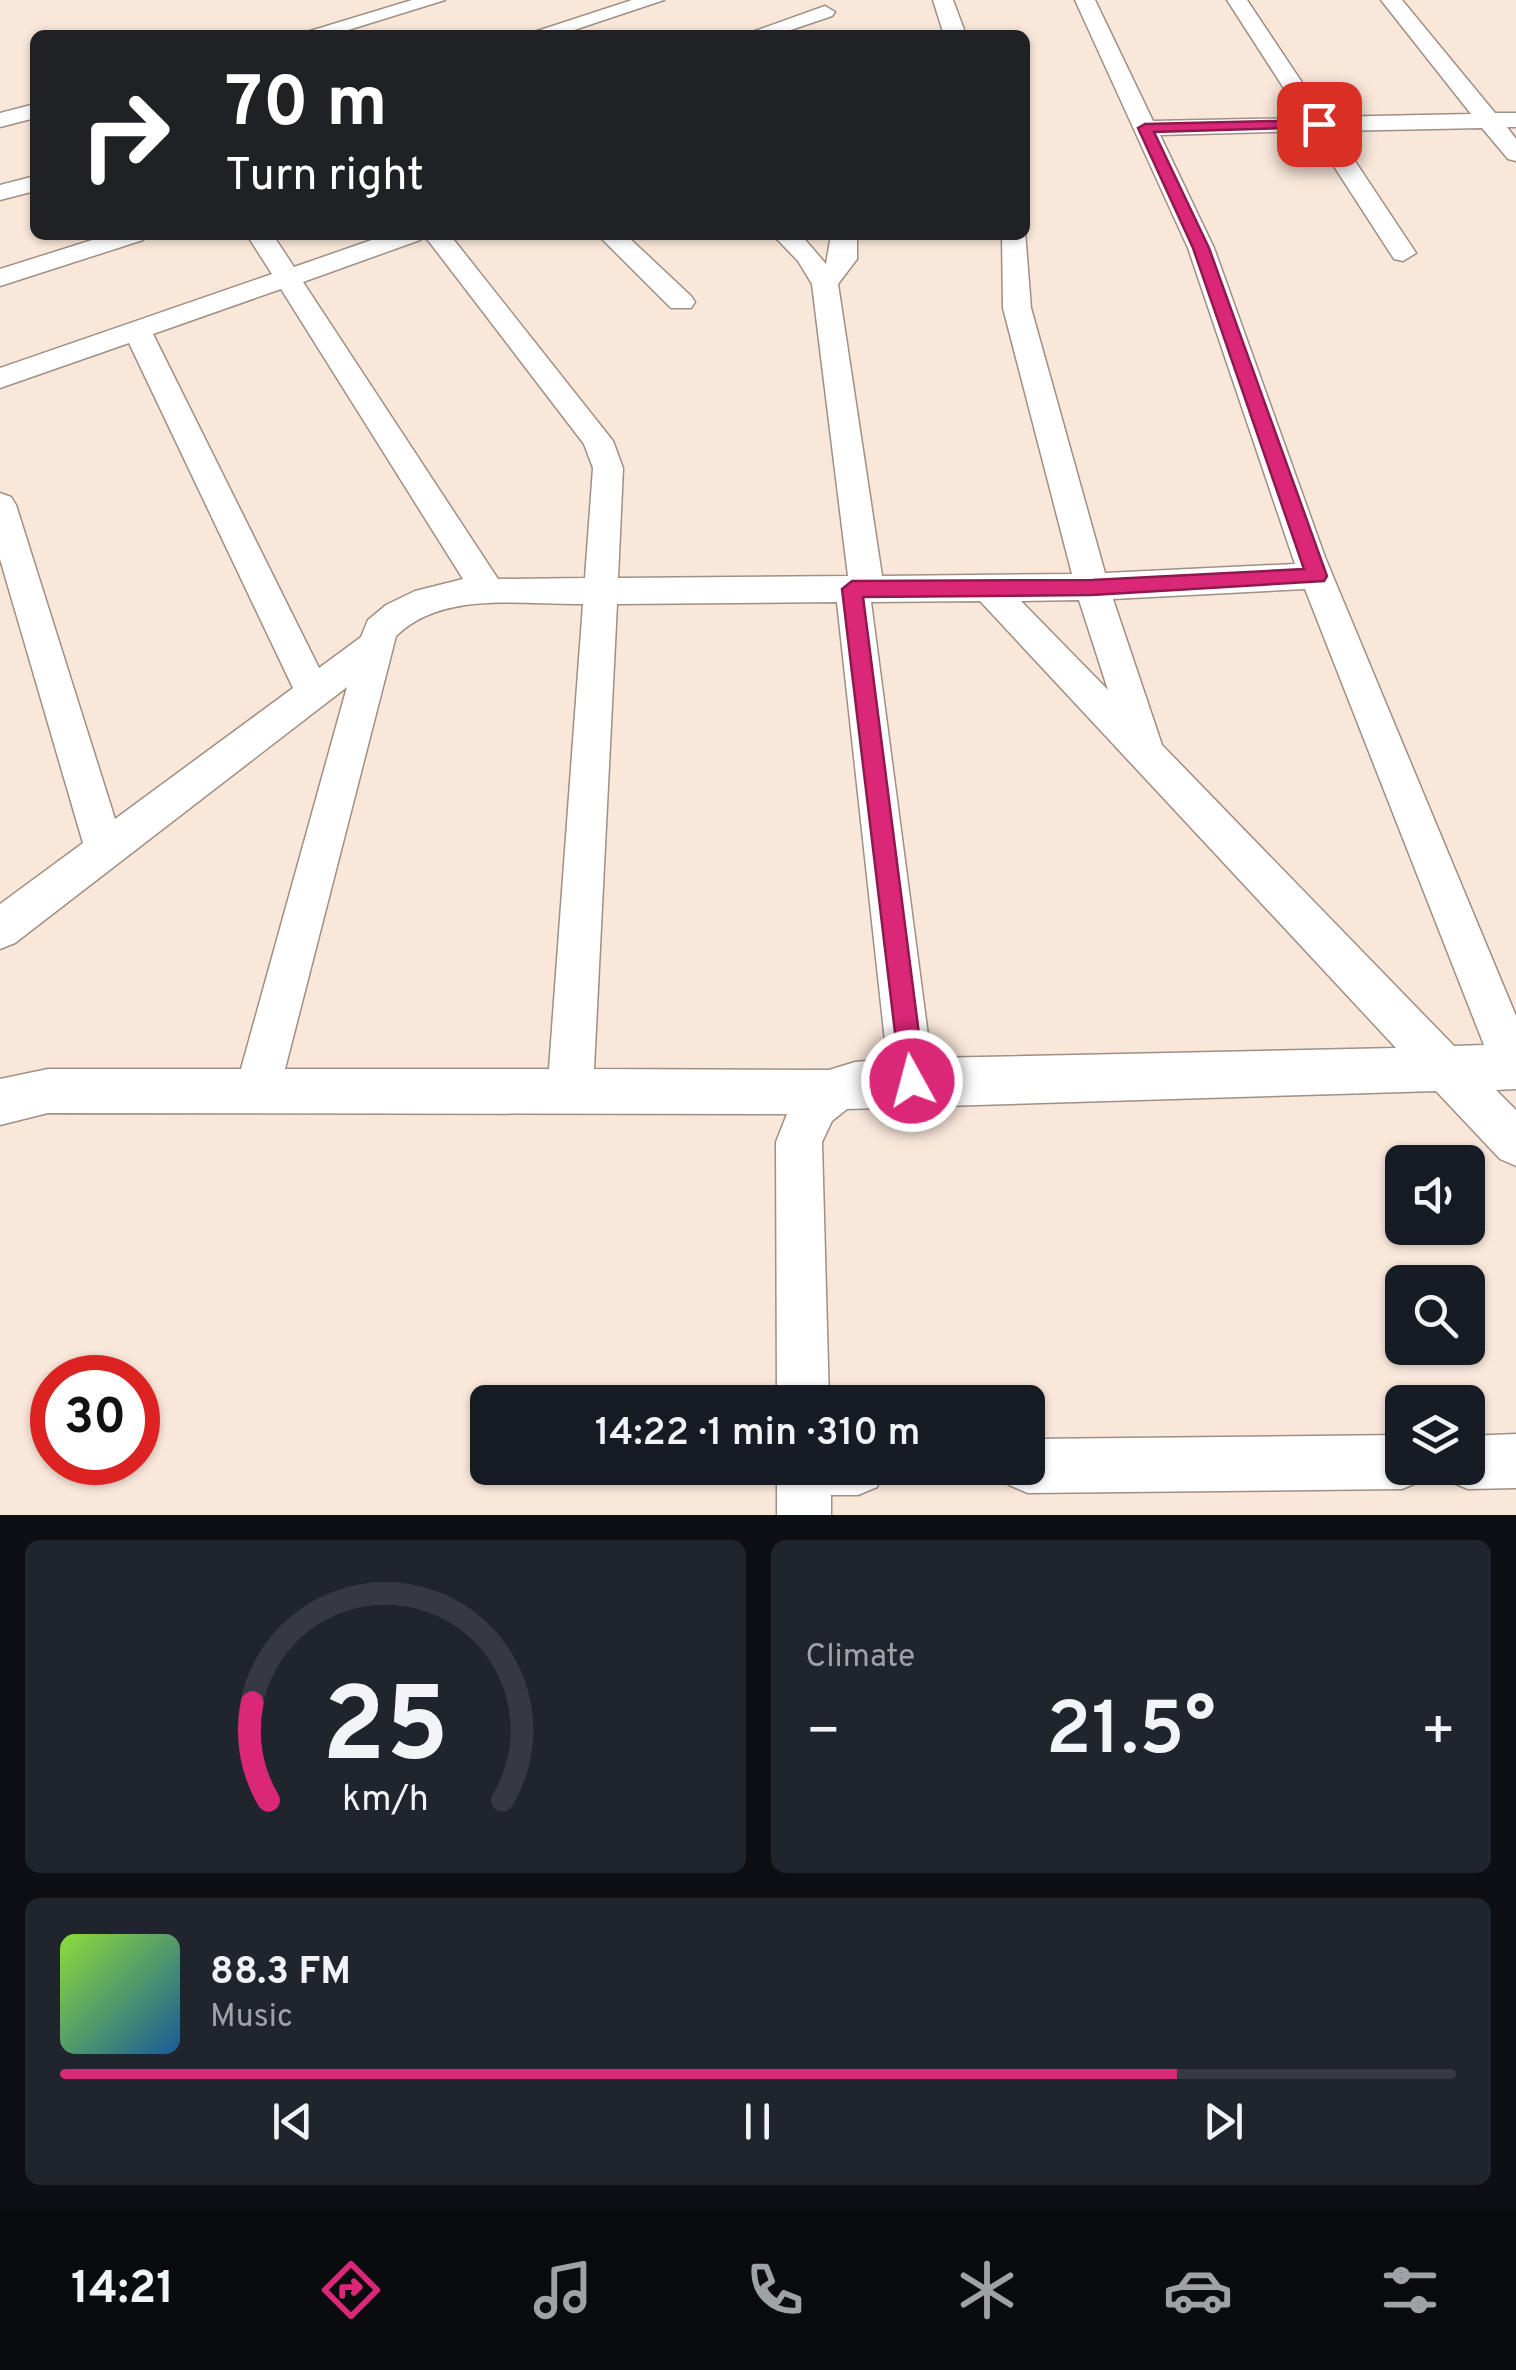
<!DOCTYPE html>
<html lang="en">
<head>
<meta charset="utf-8">
<style>
  :root { --surface:#171b24; --page:#20242c; --text:#f1f3f6; --muted:#9ea1a6; --line:#363941; --accent:#db2777 }
  body { margin:0; font-family:Overpass,sans-serif; background:var(--page); color:var(--text); height:100vh; display:flex; flex-direction:column; font-size:38px; white-space:nowrap }
  * { box-sizing:border-box; margin:0 }
  p { font-size:32px; color:var(--muted) }
  .icon { flex:none; width:55px; height:55px; fill:none; stroke:currentColor; stroke-width:2; stroke-linecap:round; stroke-linejoin:round }
  .map { position:relative; height:1515px; overflow:hidden }
  .details { display:flex; flex-direction:column; gap:25px; padding:25px; background:#0d0f14; flex:1 }
  .details>* { flex:none }
  .banner { position:absolute; left:30px; top:30px; width:1000px; height:210px; border-radius:15px; box-shadow:0 2px 8px #0004; background:#202124; color:#fff; overflow:hidden }
  .tools { position:absolute; left:1385px; top:1145px; display:grid; gap:20px }
  .tools a { display:grid; place-items:center; width:100px; height:100px; border-radius:15px; background:var(--surface); box-shadow:0 2px 8px #0004; font-size:50px }
  .speed { position:absolute; left:30px; top:1355px; display:flex; gap:20px; font-size:50px; font-weight:700; text-align:center }
  .speed>* { display:grid; place-content:center; width:130px; height:130px; border-radius:50%; background:var(--surface); box-shadow:0 2px 8px #0004; line-height:1 }
  .speed .limit { border:15px solid #d22; background:#fff; color:#111 }
  .pin { position:absolute; display:grid; place-items:center; width:85px; height:85px; color:#fff; margin:-42px; border-radius:20px; box-shadow:0 5px 15px #0006 }
  .me { position:absolute; width:110px; margin:-55px; rotate:353deg; stroke-linejoin:round; filter:drop-shadow(0 0 8px #0008) }
  .turn { display:flex; align-items:center; gap:35px; height:210px; padding:0 30px; font-size:45px }
  .turn .icon { width:130px; height:130px; stroke-width:2.5 }
  .turn b { display:block; font-size:70px; line-height:85px }
  .big { font-size:75px; font-weight:600; line-height:1.1 }
  .details .card { flex:1; display:flex; flex-direction:column; justify-content:center; gap:15px; min-width:0; padding:0 35px; border-radius:15px; background:var(--page) }
  .details .dial { align-items:center; gap:0 }
  .dial svg { height:260px; overflow:visible; fill:none; stroke:var(--line); stroke-width:7; stroke-linecap:round; text-anchor:middle }
  .dial text { fill:var(--text); stroke:none }
  .song { display:flex; align-items:center; gap:30px }
  .cover { width:120px; height:120px; border-radius:15px; background:linear-gradient(135deg,hsl(90 70% 55%),hsl(210 70% 35%)) }
  .played { height:10px; border-radius:5px; background:linear-gradient(90deg,var(--accent) 80%,var(--line) 80%) }
  .keys { display:flex; justify-content:space-around; direction:ltr }
  .heat { display:flex; justify-content:space-between; align-items:center; font-size:55px; direction:ltr }
  .details .tiles { flex:1; display:grid; gap:25px; grid-template-columns:1fr 1fr }
  .card:last-child { grid-column:span 2 }
  .trip { position:absolute; left:470px; top:1385px; width:575px; height:100px; border-radius:15px; background:var(--surface); box-shadow:0 2px 8px #0004; font-weight:600; line-height:100px; text-align:center }
  .tabs { display:flex; height:160px; justify-content:space-around; align-items:center; background:#090b0e; color:var(--muted) }
  .tabs .icon { width:70px; height:70px }
  .tabs .on { color:var(--accent) }
  .tabs b { font-size:45px; color:var(--text) }
  .map>svg:first-child { display:block }
  .lines { fill:none; stroke-linecap:round; stroke-linejoin:round }
  .minor-casing { stroke:#9f8f84; stroke-width:3 }
  .minor { fill:#fff; fill-rule:evenodd }
  .route { fill:#db2777; stroke:#8e194d; stroke-width:2.5 }
</style>
</head>
<body>
<div class="map">
<svg width="1516" height="1515" viewBox="0 0 1516 1515">
  <rect width="100%" height="100%" fill="#f9e7da"/>
  <g class="lines">
    <defs>
      <path id="minor" d="M412,0H445L332,35H297Z
        M632,0H664L559,35H525Z
        M933,0H953L966,35H944Z
        M1075,0H1095L1153,121L1303,118L1227,0H1247L1325,117L1471,114L1381,0H1402L1495,113H1516V127H1507L1516,139V161L1508,159L1482,128L1335,131L1416,253L1403,261L1394,259L1311,131L1160,135L1214,248L1325,557L1516,1016V1089L1496,1090L1516,1110V1166L1500,1159L1436,1091L847,1109L832,1121L822,1142L829,1402H777L776,1142L787,1114L48,1113L0,1125V1079L48,1069H241L347,687L15,943L0,949V904L83,843L0,559V493L11,497L16,505L115,819L293,688L129,343L0,388V368L272,274L247,235H273L294,267L386,235H424L420,240L303,282L498,579L585,578L593,468L584,444L424,235H450L613,441L623,468L618,578L848,576L812,284L798,261L773,235H801L826,264L831,235H857V259L838,284L882,576L1072,574L1003,308L1002,235H1025V231L1031,308L1105,573L1295,564L1188,248ZM281,289L463,579L415,591L386,605L368,620L361,637L319,668L153,334ZM1305,589L1484,1045L1454,1046L1162,745L1113,599ZM1079,600L1108,690L1021,601ZM980,601L1396,1048L931,1058L871,602ZM837,602L887,1059L855,1062L829,1070L594,1069L617,604ZM583,604L549,1069H285L396,636C443,590 522,605 583,604Z
        M825,6L835,12L832,16L776,35H744Z
        M35,104V118L0,127V113Z
        M35,176V191L0,200V185Z
        M108,235H147L143,240L0,286V269Z
        M598,235H626L691,296L695,302L691,308H671Z
        M1516,1434V1488L1468,1489L1449,1481L1444,1468H1468V1436Z
        M1402,1435V1468H1426L1421,1481L1402,1489L1028,1493L1009,1485L1002,1468H1028V1439Z
        M777,1468H885L877,1487L858,1495H831V1515H777Z"/>
    </defs>
    <use href="#minor" class="minor-casing"/>
    <use href="#minor" class="minor"/>
  </g>
  <path class="route" d="M1319,120L1324,127L1154,132L1209,248L1327,576L1324,581L1092,595L863,597L925,1081L921,1091L912,1095L902,1091L842,589L852,581L1092,580L1304,569L1193,248L1138,128L1145,124Z"/>
</svg>
<div class="tools">
<a><svg class="icon" aria-label="sound" viewBox="0 0 24 24"><path d="M4 9h4l5-4v14l-5-4H4zM17 9q2 3 0 6"/></svg></a>
<a><svg class="icon" aria-label="search" viewBox="0 0 24 24"><circle cx="10" cy="10" r="6"/><path d="M15 15l6 6"/></svg></a>
<a><svg class="icon" aria-label="layers" viewBox="0 0 24 24"><path d="M12 4l9 5-9 5-9-5zM3 14l9 5 9-5"/></svg></a>
</div>
<div class="speed"><div class="limit">30</div></div>
<div class="pin" style="left:1319px;top:124px;background:#d93025"><svg class="icon" aria-label="arrive" viewBox="0 0 24 24"><path d="M6 21V4h12l-3 4 3 4H6"/></svg></div>
<svg class="me" style="left:912px;top:1081px" viewBox="-20 -20 40 40"><circle r="17" fill="#db2777" stroke="#fff" stroke-width="3"/><path d="M0-11L8 9 0 5-8 9z" fill="#fff"/></svg>
<div class="trip">14:22 · 1 min · 310 m</div>
<div class="banner">
<div class="turn"><svg class="icon" aria-label="right" viewBox="0 0 24 24"><path d="M7 20v-9h11M14 6l5 5-5 5"/></svg><div><b>70 m</b>Turn right</div></div>
</div>
</div>
<section class="details">
<div class="tiles">
<div class="card dial"><svg viewBox="0 0 100 80">
<path d="M14 69A42 42 0 1 1 86 69"/>
<path d="M14 69A42 42 0 0 1 9 39" stroke="#db2777"/>
<text x="50" y="56" font-size="32" font-weight="700">25</text>
<text x="50" y="72" font-size="11">km/h</text>
</svg></div>
<div class="card"><p>Climate</p>
<div class="heat"><a>−</a><b class="big">21.5°</b><a>+</a></div>
</div>
<div class="card">
<div class="song"><i class="cover"></i><div><b>88.3 FM</b><p>Music</p></div></div>
<div class="played"></div>
<div class="keys"><svg class="icon" aria-label="previous" viewBox="0 0 24 24"><path d="M18 5L8 12l10 7zM5 5v14"/></svg><svg class="icon" aria-label="pause" viewBox="0 0 24 24"><path d="M8 5v14M16 5v14"/></svg><svg class="icon" aria-label="next" viewBox="0 0 24 24"><path d="M6 5l10 7-10 7zM19 5v14"/></svg></div>
</div>
</div>
</section>
<nav class="tabs">
<b>14:21</b>
<svg class="icon on" aria-label="directions" viewBox="0 0 24 24"><path d="M12 3l9 9-9 9-9-9zM9 14v-3h6M13 9l2 2-2 2"/></svg>
<svg class="icon" aria-label="music" viewBox="0 0 24 24"><path d="M9 18V5l10-2v13"/><circle cx="6" cy="18" r="3"/><circle cx="16" cy="16" r="3"/></svg>
<svg class="icon" aria-label="phone" viewBox="0 0 24 24"><path d="M5 4h4l2 5-3 2q2 4 5 5l2-3 5 2v4C11 20 4 13 5 4z"/></svg>
<svg class="icon" aria-label="climate" viewBox="0 0 24 24"><path d="M12 3v18M4 7l16 10M4 17L20 7"/></svg>
<svg class="icon" aria-label="car" viewBox="0 0 24 24"><path d="M5 17H2v-5l4-1 3-4h7l3 4 3 1v5h-3M9 17h6M6 11h13"/><circle cx="7" cy="17" r="2"/><circle cx="17" cy="17" r="2"/></svg>
<svg class="icon" aria-label="filters" viewBox="0 0 24 24"><path d="M4 7h16M4 17h16"/><circle cx="9" cy="7" r="2"/><circle cx="15" cy="17" r="2"/></svg>
</nav>
</body>
</html>
